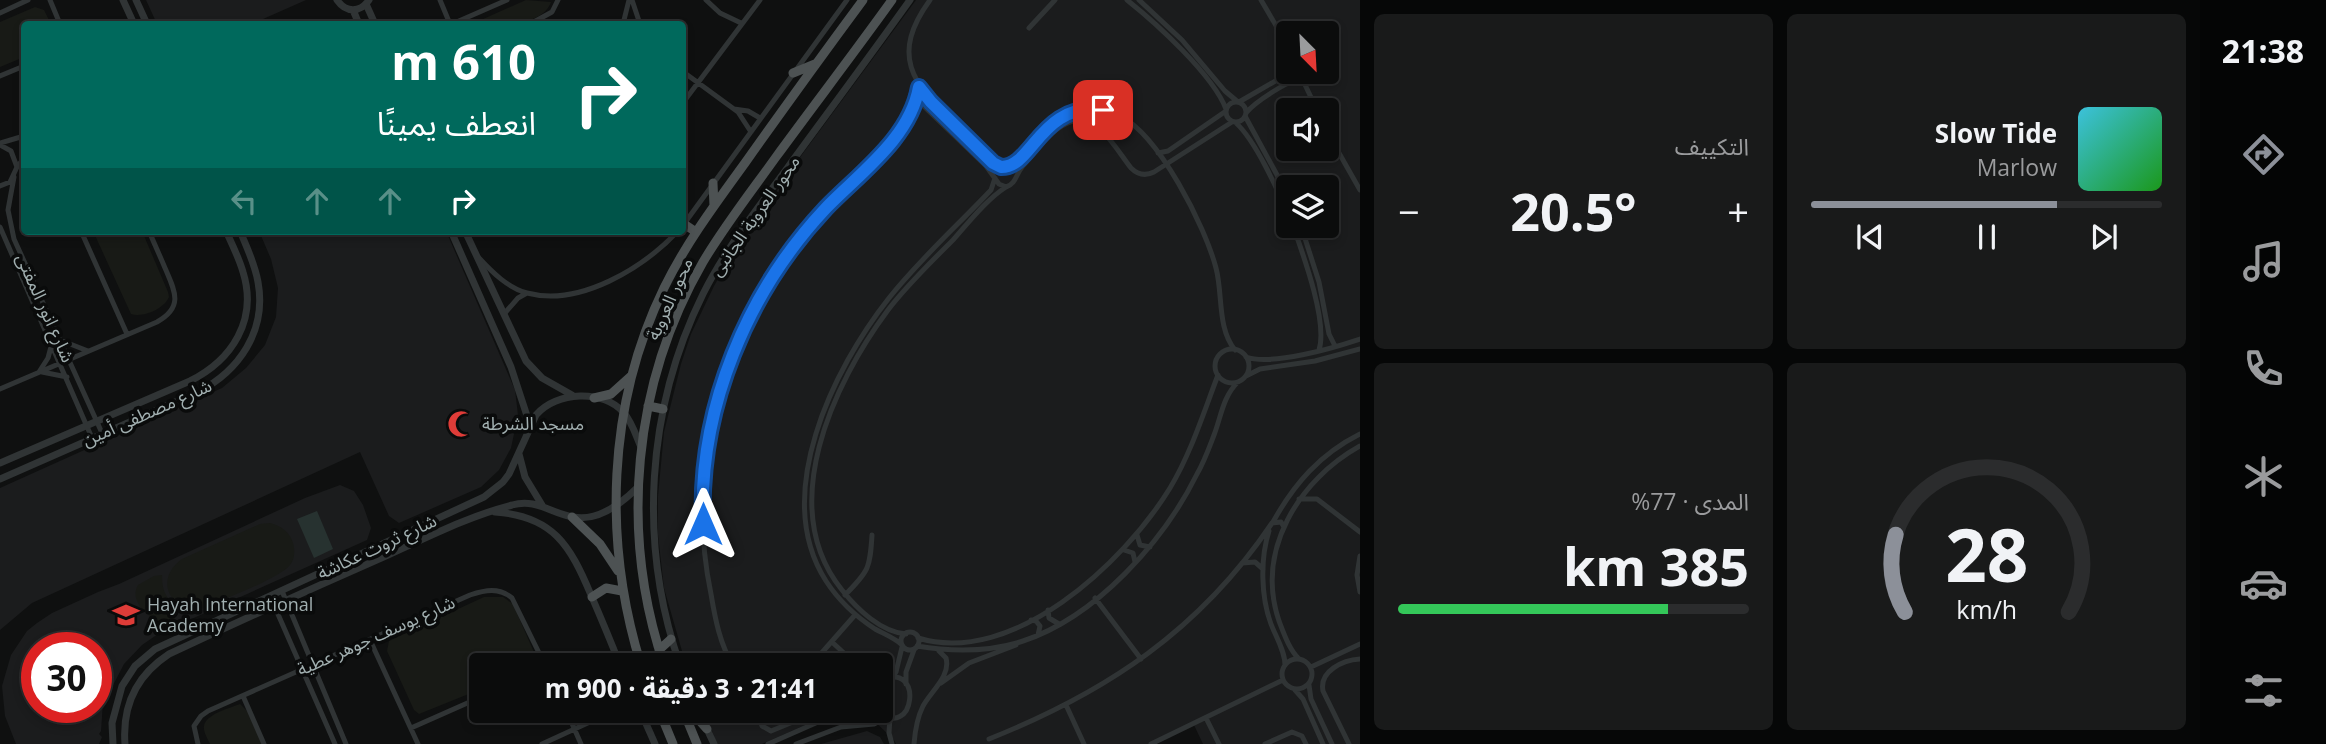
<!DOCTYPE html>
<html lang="ar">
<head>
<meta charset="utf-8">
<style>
  :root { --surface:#0b0c0c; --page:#191a1a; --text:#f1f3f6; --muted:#9a9b9d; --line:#2b2c2d; --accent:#8c9099 }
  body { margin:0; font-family:"Open Sans","Noto Sans Arabic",sans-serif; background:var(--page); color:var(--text); direction:rtl; height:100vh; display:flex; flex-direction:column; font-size:26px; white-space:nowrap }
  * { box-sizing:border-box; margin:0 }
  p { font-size:23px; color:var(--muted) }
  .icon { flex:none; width:38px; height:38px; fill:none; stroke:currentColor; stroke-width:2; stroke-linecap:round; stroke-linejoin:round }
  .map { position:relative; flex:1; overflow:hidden; direction:ltr }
  .drawer { display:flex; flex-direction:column; gap:14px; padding:14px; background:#060707; width:840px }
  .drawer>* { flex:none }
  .banner { position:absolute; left:21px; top:21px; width:665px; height:214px; border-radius:7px; box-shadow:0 4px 10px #0003,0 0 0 2px var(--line); direction:rtl; background:#00695c; color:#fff; overflow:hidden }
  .needle { width:46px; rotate:156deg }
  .tools { position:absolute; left:1276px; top:21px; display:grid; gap:14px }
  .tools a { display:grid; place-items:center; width:63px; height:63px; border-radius:7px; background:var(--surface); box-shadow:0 4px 10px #0003,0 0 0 2px var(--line); font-size:35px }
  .speed { position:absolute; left:21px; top:632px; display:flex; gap:14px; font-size:35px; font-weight:700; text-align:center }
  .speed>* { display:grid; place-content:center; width:91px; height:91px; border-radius:50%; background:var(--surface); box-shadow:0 4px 10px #0003,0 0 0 2px var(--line); line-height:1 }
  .speed .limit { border:10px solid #d22; background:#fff; color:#111 }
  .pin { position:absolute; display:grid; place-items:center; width:60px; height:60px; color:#fff; margin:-30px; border-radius:14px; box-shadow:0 4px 10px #0006 }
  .me { position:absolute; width:77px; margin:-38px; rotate:0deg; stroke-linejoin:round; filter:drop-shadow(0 0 5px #0008) }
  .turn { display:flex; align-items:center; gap:24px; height:147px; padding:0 35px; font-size:32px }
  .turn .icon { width:91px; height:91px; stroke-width:2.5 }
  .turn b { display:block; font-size:49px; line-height:60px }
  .lanes { display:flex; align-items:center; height:66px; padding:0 35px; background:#0003; justify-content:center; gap:35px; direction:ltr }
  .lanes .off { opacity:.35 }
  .big { font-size:52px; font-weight:700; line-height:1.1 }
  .drawer .tile { flex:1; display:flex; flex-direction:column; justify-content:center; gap:10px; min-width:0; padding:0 24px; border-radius:10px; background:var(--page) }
  .drawer .dial { align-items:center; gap:0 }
  .dial svg { height:182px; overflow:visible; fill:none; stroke:var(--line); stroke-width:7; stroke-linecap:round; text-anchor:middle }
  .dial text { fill:var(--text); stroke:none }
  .song { display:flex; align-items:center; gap:21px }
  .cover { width:84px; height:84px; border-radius:10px; background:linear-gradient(135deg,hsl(190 70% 55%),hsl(120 70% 35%)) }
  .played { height:7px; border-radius:4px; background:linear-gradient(90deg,var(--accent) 70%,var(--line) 70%) }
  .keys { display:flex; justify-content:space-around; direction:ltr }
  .heat { display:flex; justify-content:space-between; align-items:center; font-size:38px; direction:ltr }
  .charge { height:10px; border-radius:5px; background:linear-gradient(90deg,#34c759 77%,var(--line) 0) }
  .drawer .tiles { flex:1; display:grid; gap:14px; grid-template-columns:repeat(2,1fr) }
  .trip { position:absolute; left:469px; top:653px; width:424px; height:70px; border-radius:7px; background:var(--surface); box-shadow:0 4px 10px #0003,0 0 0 2px var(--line); font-weight:700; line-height:70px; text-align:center; direction:rtl }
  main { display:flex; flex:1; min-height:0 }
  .tabs { display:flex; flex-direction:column; width:126px; justify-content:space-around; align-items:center; background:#040505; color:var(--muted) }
  .tabs .icon { width:49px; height:49px }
  .tabs .current { color:var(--accent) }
  .tabs b { font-size:32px; color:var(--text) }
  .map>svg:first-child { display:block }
  .built { fill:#1b1c1d; fill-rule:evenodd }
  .green { fill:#181a16 }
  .water { fill:#273230 }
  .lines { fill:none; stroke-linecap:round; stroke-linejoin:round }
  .minor { stroke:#303435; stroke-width:5 }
  .tertiary { stroke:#303435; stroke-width:7 }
  .primary { stroke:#4d5253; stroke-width:9 }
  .route-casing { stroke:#114b97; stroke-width:18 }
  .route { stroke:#1a73e8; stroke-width:12 }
  .labels { text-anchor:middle; stroke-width:7; stroke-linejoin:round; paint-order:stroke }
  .street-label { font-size:18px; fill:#a1afb0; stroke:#0a0b0b }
  .poi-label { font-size:18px; fill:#a1afb0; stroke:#0a0b0b; text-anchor:start }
</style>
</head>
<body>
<main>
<nav class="tabs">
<b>21:38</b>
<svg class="icon current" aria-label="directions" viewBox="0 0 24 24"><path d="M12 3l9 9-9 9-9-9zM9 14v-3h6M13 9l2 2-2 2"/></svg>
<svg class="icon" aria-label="music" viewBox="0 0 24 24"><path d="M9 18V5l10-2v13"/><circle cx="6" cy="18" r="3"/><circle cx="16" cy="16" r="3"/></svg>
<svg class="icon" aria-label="phone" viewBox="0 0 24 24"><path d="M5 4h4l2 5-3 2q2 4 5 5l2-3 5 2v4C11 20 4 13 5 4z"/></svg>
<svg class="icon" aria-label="climate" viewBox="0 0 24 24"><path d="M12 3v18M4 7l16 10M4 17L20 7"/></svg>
<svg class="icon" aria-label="car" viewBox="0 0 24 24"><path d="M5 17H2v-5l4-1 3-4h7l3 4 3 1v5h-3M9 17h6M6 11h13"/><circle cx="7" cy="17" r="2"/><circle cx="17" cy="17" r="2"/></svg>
<svg class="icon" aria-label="filters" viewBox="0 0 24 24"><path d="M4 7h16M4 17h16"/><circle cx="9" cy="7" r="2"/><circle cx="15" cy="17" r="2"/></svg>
</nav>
<section class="drawer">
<div class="tiles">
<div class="tile">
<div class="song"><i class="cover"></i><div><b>Slow Tide</b><p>Marlow</p></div></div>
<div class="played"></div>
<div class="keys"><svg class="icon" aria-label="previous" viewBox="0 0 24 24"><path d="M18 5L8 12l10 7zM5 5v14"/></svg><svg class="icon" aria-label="pause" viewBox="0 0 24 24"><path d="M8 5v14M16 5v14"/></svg><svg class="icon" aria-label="next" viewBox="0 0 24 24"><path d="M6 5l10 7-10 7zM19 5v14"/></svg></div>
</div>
<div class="tile"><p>التكييف</p>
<div class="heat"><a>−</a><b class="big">20.5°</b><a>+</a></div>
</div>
<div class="tile dial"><svg viewBox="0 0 100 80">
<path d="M14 69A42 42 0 1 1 86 69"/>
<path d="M14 69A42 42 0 0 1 10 35" stroke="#8c9099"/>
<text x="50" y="56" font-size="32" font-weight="700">28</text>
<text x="50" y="72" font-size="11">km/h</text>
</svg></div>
<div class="tile"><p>المدى · 77%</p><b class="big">385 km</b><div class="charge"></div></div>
</div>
</section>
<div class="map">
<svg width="1360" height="744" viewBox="0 0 1360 744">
  <rect width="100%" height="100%" fill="#0f1010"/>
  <path class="built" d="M146,0H306L252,24H157Z
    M916,0H1360V744H1203L1194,725L1152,744H896L894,740L864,711L880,710V665H686L664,588L658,535V496L664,432L681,364L691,334L714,286L732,255L801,156ZM1288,33H1326V72H1288ZM1288,110H1326V149H1288ZM1288,187H1326V226H1288Z
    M259,231H446L515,390L518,415L511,448L499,470L481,487L399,523L389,516L360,452L32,603L0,630V488L222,388L246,368L265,345L276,317L278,288L271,259Z
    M340,485L354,491L363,505L371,528L367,540L158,634L142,645L124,664L110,691L105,690L107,697L103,702L101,731L99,734L102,737L99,744H16L5,716L2,686L11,655L27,631L37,623L52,613L98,592L119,584L305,498ZM37,648H96V707H37Z
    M704,711H837L762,744H717Z
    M867,731L880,737L884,744H821Z"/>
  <path class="green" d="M526,0L551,2C542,28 494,25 472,24Z
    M35,7L44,10L51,24H24V57L0,67V22Z
    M93,231H142L168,292L169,297C164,309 143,318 131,314Z
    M270,523C281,526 289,531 293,543C295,550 295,559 290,565C279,579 220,600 201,609C169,611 154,579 182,559L260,524Z
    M162,575C162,597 169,595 176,613L174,621L165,625C150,619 128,602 138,585L154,576Z
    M484,597H503L513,604L536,657L532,665H481V689L419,714L414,710L387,651L389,641Z
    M240,704L248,712L262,744H210C208,739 203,732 204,726C206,714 230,708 240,704Z"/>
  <path class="water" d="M317,511L333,549L314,558L297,519Z"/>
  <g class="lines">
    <path class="minor" d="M50,0L60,24
      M440,0L450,24
      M632,0L640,24
      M706,0L720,13L741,23
      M930,0C890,55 912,83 954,124C968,138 982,153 997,165L1005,167L1014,165C1031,148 1045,123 1068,114C1085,107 1104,107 1120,116C1159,135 1205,226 1216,268C1223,294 1217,328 1235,350
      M1127,0C1156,23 1213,75 1226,109
      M1139,0L1182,40L1225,91L1238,102
      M1261,0L1288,46
      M0,13L28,0
      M452,24L507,0
      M530,24L552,12L558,0
      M623,24L629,0
      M1029,28L1055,0
      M682,71L738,112L751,132
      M1299,72L1317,110
      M0,76L24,66
      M911,94L986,166L999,184L1006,187C1016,184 1016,174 1022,167C1040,146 1070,101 1100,129C1112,140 1121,155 1131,168C1138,175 1146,176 1154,172L1232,122
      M1226 112a10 10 0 1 1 20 0a10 10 0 1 1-20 0Z
      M1239,102L1291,72
      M682,104L760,0
      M734,109L748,111L760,118
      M1246,113C1254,103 1290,78 1302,80
      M1245,116L1288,195
      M1236,123C1255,140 1278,190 1288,215
      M1326,130L1360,190
      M0,143L24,136
      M0,145L11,151L17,167L10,182L0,186
      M1158,153L1168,151L1226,111
      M17,167L24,158
      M14,177L8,210L14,239L102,433
      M684,224L847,0
      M1293,226C1303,254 1328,322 1319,350
      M1301,226L1319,282L1329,334L1335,346
      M0,227L92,438
      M81,231L127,334
      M479,258C492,272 508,288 527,293C580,307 643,268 678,231
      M504,314L518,298L527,293
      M60,340L88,351
      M1215 366a17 17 0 1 1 34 0a17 17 0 1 1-34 0Z
      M1246,357C1272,366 1333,348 1360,339
      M39,372L48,358L52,343
      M42,372L67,377
      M1246,376L1260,369L1315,361L1360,349
      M0,389L157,322C184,307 175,291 165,268C160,256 154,243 149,231
      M1299,499H1317L1360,532
      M1273,522C1294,484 1320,454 1360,434
      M1269,531C1260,559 1261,597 1271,624C1276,637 1285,651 1285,665
      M1137,535L1140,545L1150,547
      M1124,550L1133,553L1135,562
      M1360,556L1357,575L1360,592
      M1242,563L1255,562L1263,569
      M282,591L346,744
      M845,595C869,571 870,568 872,535
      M270,596L335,744
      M1095,598L1141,659
      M1048,610L1049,618L1059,624
      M1031,620L1036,621L1040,626L1038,635
      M901 641a9 9 0 1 1 18 0a9 9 0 1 1-18 0Z
      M906,634C881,632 857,609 842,590C775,507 833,384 888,310C907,285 931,262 953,240C969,222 986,200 1006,187
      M918,638C1013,667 1124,563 1170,488C1191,453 1203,414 1218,375
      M370,640L418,744
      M833,643L857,665
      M902,645C895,638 884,634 875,629C855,616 839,601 826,581C771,495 833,369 889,298C920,259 957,226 991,190L995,178
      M917,646C953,652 989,652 1023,641C1096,617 1164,541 1197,474C1204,462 1209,448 1214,435C1221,417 1223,396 1238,382
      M1282 674a15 15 0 1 1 30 0a15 15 0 1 1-30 0Z
      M1299,659C1289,649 1284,634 1279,621C1255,550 1299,480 1360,446
      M733,665C720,645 715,618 711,594C685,469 721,334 802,235C839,190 908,146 919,87
      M811,665L855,615
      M1311,667L1360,644
      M889,678L896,672L902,647
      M941,683L969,663L1016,645
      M906,684V672L914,650
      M1309,685L1311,699L1332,744
      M1295,690L1303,699L1323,744
      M243,696L264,744
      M1066,705L1084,744
      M566,710L581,744
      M757,710L762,726L771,731L822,710
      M877,710C915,744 925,658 880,681
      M890,717L889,733L892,744
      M1206,718L1219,744
      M411,728L481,697
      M989,739C1107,692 1200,630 1272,523L1281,522L1284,527
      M198,744L194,726L201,716L208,711L470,595C485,590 499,587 512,598L545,665
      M542,744L616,710
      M768,744L818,722L859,710
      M796,744L841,727L874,724L888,717
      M914,744C915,731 917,718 923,706C931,691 951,676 946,658L939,651
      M1151,744L1283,680
      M1265,744L1292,732L1302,736L1306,744
      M1349,744L1323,691C1319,671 1343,660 1360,659"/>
    <path class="tertiary" d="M123,0L134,24
      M136,0L147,24
      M337,0C346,13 360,13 369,0
      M366,4L375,24
      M353,10L359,24
      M451,231L511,367L530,425
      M465,231L526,361L542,378L572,395
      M519,454L525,477L542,505
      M0,463L190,381C232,360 258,320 243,272C239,258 232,244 226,231
      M0,479L198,392C239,371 267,331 258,282C255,264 247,248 240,231
      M495,512C553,516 570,545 591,595C601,618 611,642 620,665
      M680,665C638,544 646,409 703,294C726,248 758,208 788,167C829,111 870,56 910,0
      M640,710L655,744
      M698,710L714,744
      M113,744L112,723L122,686L135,666L155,649L484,497L503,482L509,474L536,415C556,391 604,389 624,413C632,422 636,436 641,447
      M125,744C122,705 137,675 169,654C242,620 315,587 388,555C428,537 469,516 512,505C536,498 550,513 573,517C598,522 621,504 638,487"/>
    <path class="primary" d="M793,73L815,64
      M713,183L714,206
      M684,224L696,232
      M594,398L611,394L631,376
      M648,406L663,409
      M572,517L600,544L618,571
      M592,597L606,588L622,591
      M659,650L671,639
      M641,665C603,542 607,405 664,288C686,243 716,203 745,163C784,108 823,54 863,0
      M664,665C619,532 633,383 703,262C725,225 751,192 776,157C814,105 854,53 892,0
      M659,710L673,744
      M683,710L697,744
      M690,710L707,729"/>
  </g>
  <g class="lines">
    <defs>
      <path id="route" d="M703,524C698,409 747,292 826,208C860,173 910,138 919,87L931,102L993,163L1001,167C1033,168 1040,102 1103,110"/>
    </defs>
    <use href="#route" class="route-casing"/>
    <use href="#route" class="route"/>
  </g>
  <defs>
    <symbol id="mosque-bare" viewBox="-9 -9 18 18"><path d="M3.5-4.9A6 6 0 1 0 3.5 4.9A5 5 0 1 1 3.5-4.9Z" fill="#df3c38" stroke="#0a0b0b" stroke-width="2.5" paint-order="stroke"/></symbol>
    <symbol id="school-bare" viewBox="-9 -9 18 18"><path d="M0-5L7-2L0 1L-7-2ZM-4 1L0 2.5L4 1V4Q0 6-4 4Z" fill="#df3c38" stroke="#0a0b0b" stroke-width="2.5" paint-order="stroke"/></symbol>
  </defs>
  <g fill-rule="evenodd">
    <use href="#mosque-bare" x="442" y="405" width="38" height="38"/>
    <use href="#school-bare" x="107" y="596" width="38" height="38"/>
  </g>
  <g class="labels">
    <g class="street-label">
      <text transform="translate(755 216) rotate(-55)" y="6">محور العروبة الجانبى</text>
      <text transform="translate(670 299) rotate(-66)" y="6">محور العروبة</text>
      <text transform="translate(45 308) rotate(66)" y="6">شارع انور المفتى</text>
      <text transform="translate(147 413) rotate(-24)" y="6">شارع مصطفى أمين</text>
      <text transform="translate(377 547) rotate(-25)" y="6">شارع ثروت عكاشة</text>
      <text transform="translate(376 636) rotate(-24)" y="6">شارع يوسف جوهر عطية</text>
    </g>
    <g class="poi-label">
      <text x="482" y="430">مسجد الشرطة</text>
      <text x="147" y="611">Hayah International<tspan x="147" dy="21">Academy</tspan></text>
    </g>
  </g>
</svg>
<div class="tools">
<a><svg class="needle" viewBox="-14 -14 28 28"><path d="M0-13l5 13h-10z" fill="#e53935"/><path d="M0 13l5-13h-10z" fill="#9a9b9d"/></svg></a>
<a><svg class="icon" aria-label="sound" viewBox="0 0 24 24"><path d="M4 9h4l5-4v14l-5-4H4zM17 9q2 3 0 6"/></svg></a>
<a><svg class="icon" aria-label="layers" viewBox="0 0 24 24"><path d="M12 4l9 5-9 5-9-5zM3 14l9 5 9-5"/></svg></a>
</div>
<div class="speed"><div class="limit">30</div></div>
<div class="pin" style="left:1103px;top:110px;background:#d93025"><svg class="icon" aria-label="arrive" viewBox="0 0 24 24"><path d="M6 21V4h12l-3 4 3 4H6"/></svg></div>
<svg class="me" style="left:703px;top:524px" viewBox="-20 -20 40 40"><path d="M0-17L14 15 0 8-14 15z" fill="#1a73e8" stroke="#fff" stroke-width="4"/></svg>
<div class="trip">21:41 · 3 دقيقة · 900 m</div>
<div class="banner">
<div class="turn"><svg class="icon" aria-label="right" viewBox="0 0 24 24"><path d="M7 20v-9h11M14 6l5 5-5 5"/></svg><div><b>610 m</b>انعطف يمينًا</div></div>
<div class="lanes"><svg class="icon off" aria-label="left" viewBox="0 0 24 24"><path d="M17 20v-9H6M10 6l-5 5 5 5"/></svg><svg class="icon off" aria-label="ahead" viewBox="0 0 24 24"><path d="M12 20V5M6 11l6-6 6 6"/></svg><svg class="icon off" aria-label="ahead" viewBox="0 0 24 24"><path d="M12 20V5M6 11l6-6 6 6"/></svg><svg class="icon" aria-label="right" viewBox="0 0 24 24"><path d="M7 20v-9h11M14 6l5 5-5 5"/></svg></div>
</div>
</div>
</main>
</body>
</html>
